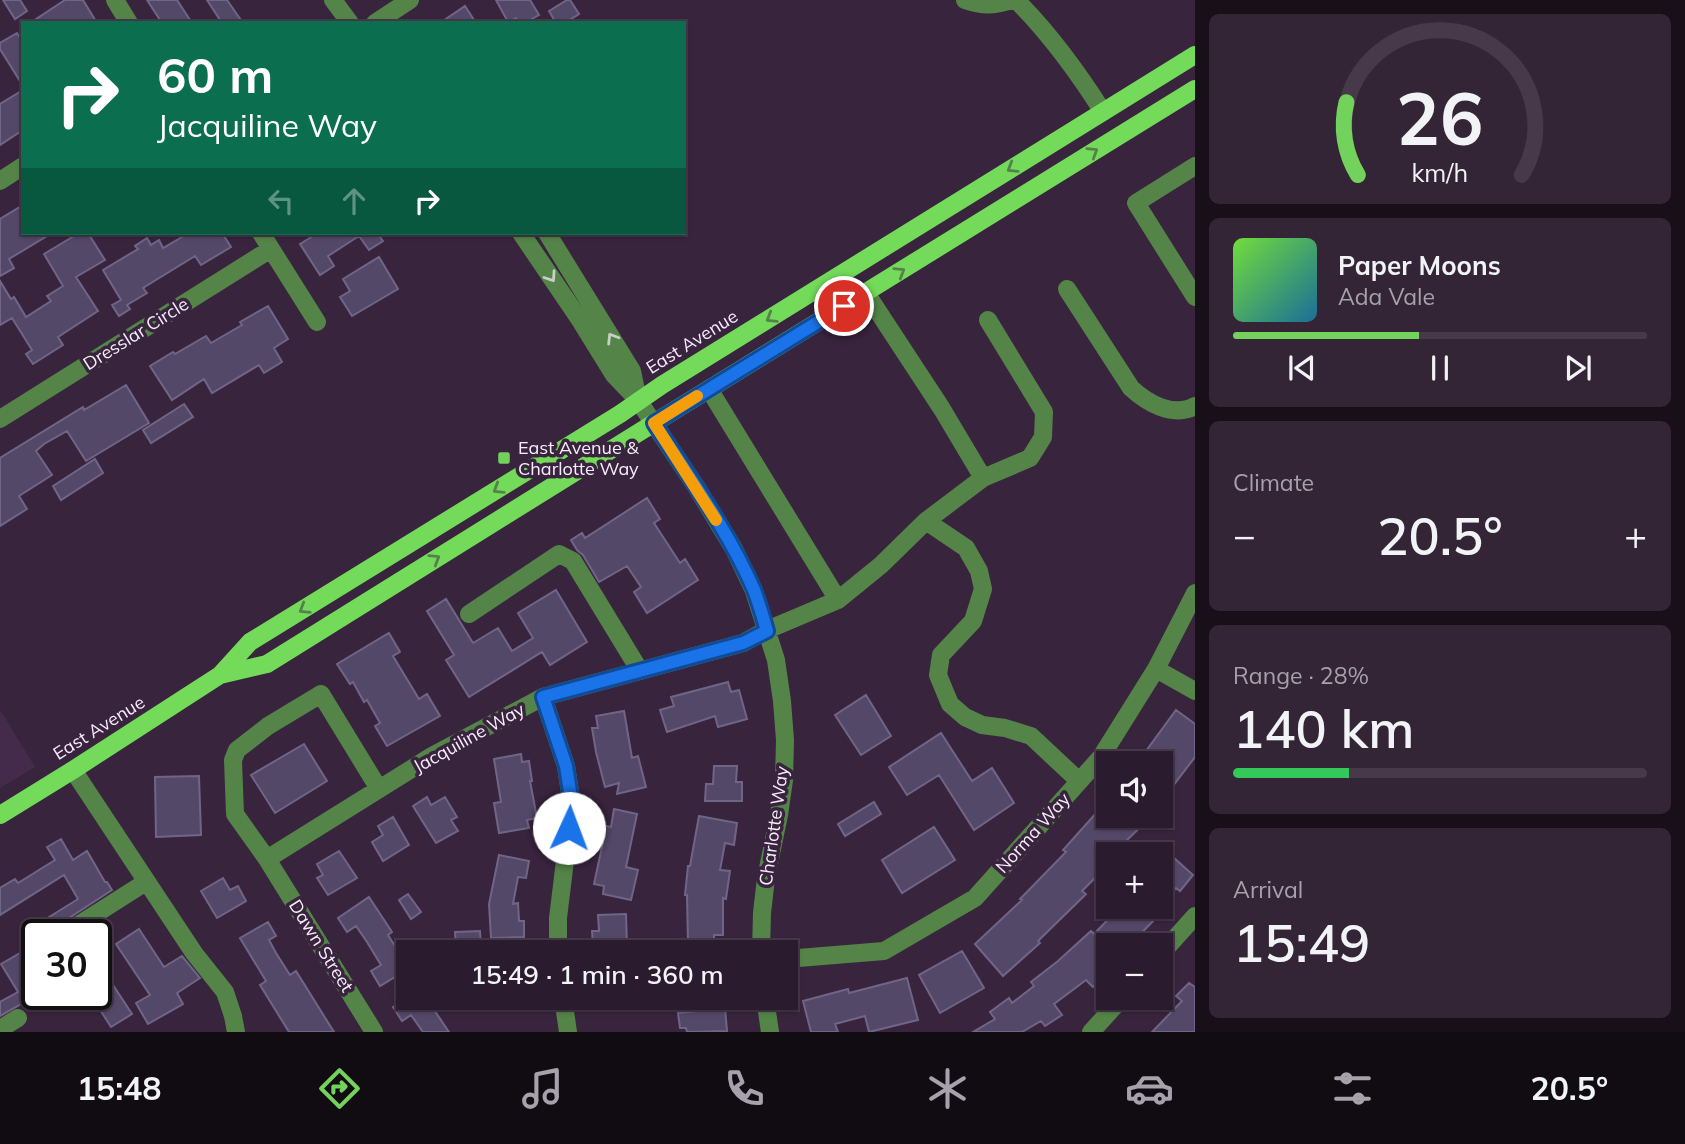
<!DOCTYPE html>
<html lang="en">
<head>
<meta charset="utf-8">
<style>
  :root { --surface:#2b1b2e; --page:#332436; --text:#f1f3f6; --muted:#a6a1aa; --line:#47394a; --accent:#73d25c }
  body { margin:0; font-family:Mulish,sans-serif; background:var(--page); color:var(--text); height:100vh; display:flex; flex-direction:column; font-size:26px; white-space:nowrap }
  * { box-sizing:border-box; margin:0 }
  p { font-size:23px; color:var(--muted) }
  .icon { flex:none; width:38px; height:38px; fill:none; stroke:currentColor; stroke-width:2; stroke-linecap:round; stroke-linejoin:round }
  .map { position:relative; flex:1; overflow:hidden }
  .drawer { display:flex; flex-direction:column; gap:14px; padding:14px; background:#180f19; width:490px }
  .drawer>* { flex:none }
  .banner { position:absolute; left:21px; top:21px; width:665px; height:214px; border-radius:0px; box-shadow:0 2px 5px #0004,0 0 0 2px var(--line); background:#0b6e4f; color:#fff; overflow:hidden }
  .controls { position:absolute; left:1096px; top:751px; display:grid; gap:14px }
  .controls a { display:grid; place-items:center; width:77px; height:77px; border-radius:0px; background:var(--surface); box-shadow:0 2px 5px #0004,0 0 0 2px var(--line); font-size:35px }
  .speed { position:absolute; left:21px; top:919px; display:flex; gap:14px; font-size:35px; font-weight:700; text-align:center }
  .speed>* { display:grid; place-content:center; width:91px; height:91px; border-radius:50%; background:var(--surface); box-shadow:0 2px 5px #0004,0 0 0 2px var(--line); line-height:1 }
  .speed .limit { border:4px solid #111; border-radius:10px; background:#fff; color:#111 }
  .pin { position:absolute; display:grid; place-items:center; width:60px; height:60px; color:#fff; margin:-30px; border:4px solid #fff; border-radius:50%; box-shadow:0 2px 7px #0007 }
  .me { position:absolute; width:77px; margin:-38px; rotate:2deg; stroke-linejoin:round; filter:drop-shadow(0 0 5px #0008) }
  .turn { display:flex; align-items:center; gap:24px; height:147px; padding:0 21px; font-size:32px }
  .turn .icon { width:91px; height:91px; stroke-width:2.5 }
  .turn b { display:block; font-size:49px; line-height:60px }
  .lanes { display:flex; align-items:center; height:66px; padding:0 21px; background:#0003; justify-content:center; gap:35px; direction:ltr }
  .lanes .off { opacity:.35 }
  .big { font-size:52px; font-weight:600; line-height:1.1 }
  .drawer .card { flex:1; display:flex; flex-direction:column; justify-content:center; gap:10px; min-width:0; padding:0 24px; border-radius:10px; background:var(--page) }
  .drawer .dial { align-items:center; gap:0 }
  .dial svg { height:182px; overflow:visible; fill:none; stroke:var(--line); stroke-width:7; stroke-linecap:round; text-anchor:middle }
  .dial text { fill:var(--text); stroke:none }
  .song { display:flex; align-items:center; gap:21px }
  .cover { width:84px; height:84px; border-radius:10px; background:linear-gradient(135deg,hsl(100 70% 55%),hsl(200 70% 35%)) }
  .played { height:7px; border-radius:4px; background:linear-gradient(90deg,var(--accent) 45%,var(--line) 45%) }
  .keys { display:flex; justify-content:space-around; direction:ltr }
  .heat { display:flex; justify-content:space-between; align-items:center; font-size:38px; direction:ltr }
  .charge { height:10px; border-radius:5px; background:linear-gradient(90deg,#34c759 28%,var(--line) 0) }
  .trip { position:absolute; left:396px; top:940px; width:402px; height:70px; border-radius:0px; background:var(--surface); box-shadow:0 2px 5px #0004,0 0 0 2px var(--line); font-weight:600; line-height:70px; text-align:center }
  .menu { display:flex; height:112px; justify-content:space-around; align-items:center; background:#110b12; color:var(--muted) }
  .menu .icon { width:49px; height:49px }
  .menu .selected { color:var(--accent) }
  .menu b { font-size:32px; color:var(--text) }
  main { display:flex; flex:1; min-height:0 }
  .map>svg:first-child { display:block }
  .built { fill:#452b4b }
  .building { fill:#534868; stroke:#706587; stroke-width:2 }
  .lines { fill:none; stroke-linecap:round; stroke-linejoin:round }
  .minor { stroke:#548448; stroke-width:18 }
  .major { stroke:#73db59; stroke-width:18 }
  .oneway { stroke:#56804c }
  .oneway2 { stroke:#c8cdc7 }
  .route-casing { stroke:#114b97; stroke-width:18 }
  .route { stroke:#1a73e8; stroke-width:12 }
  .slow { stroke:#f59e0b; stroke-width:12 }
  .poi-dot { fill:#73d25c; stroke:#39243e; stroke-width:2.5 }
  .labels { text-anchor:middle; stroke-width:7; stroke-linejoin:round; paint-order:stroke }
  .street-label { font-size:18px; fill:#f9ecfd; stroke:#39243e }
  .poi-label { font-size:18px; fill:#f9ecfd; stroke:#39243e; text-anchor:start }
</style>
</head>
<body>
<main>
<div class="map">
<svg width="1195" height="1032" viewBox="0 0 1195 1032">
  <rect width="100%" height="100%" fill="#39243e"/>
  <path class="built" d="M0,710L35,767L0,788Z"/>
  <path class="building" d="M3,0H20L27,11L15,19Z
    M65,0H83L97,23H30Z
    M147,0H177L192,23H162Z
    M207,0H227L243,23H222Z
    M496,0H530L539,15L525,23H519L516,18L508,22Z
    M567,0H570L579,14L565,23H556L549,11Z
    M465,6L476,23H440Z
    M17,33L23,43V86L0,49V43Z
    M23,90V130L0,145V104Z
    M23,205V233H52L9,259L14,268L0,276V219Z
    M79,233H88L105,260L76,277L98,311L58,337L63,345L33,364L26,354L32,350L12,318L0,325V281L11,299L14,297L26,317L51,301L47,296L63,286L44,254Z
    M189,233H222L231,247L201,265L195,256L143,288L147,293L127,305L130,309L119,316L112,305L121,300L103,270L138,249L135,246L147,238L151,245L159,240L163,248Z
    M318,233H377L383,241L369,250L359,236L328,256L334,266L320,275L300,244Z
    M379,257L398,289L352,316L340,297L350,291L343,279Z
    M268,306L288,339L274,348L282,362L264,373L259,365L212,393L204,379L172,400L150,366L173,352L175,354L206,336L211,343L242,325L240,322Z
    M126,385L149,423L86,461L67,431L44,444L36,451L52,475L19,496L27,509L0,526V458L83,407L84,410Z
    M184,404L193,417L151,443L143,430Z
    M95,459L103,473L61,500L53,486Z
    M647,498L660,519L654,523L680,563L685,559L698,580L647,613L634,592L641,587L627,566L599,582L583,555L577,550L571,540L582,533L585,538Z
    M556,590L587,642L550,665L542,652L469,697L446,660L454,655L427,611L446,599L473,643L498,628L512,651L533,638L518,613Z
    M389,633L400,652L393,656L419,699L427,694L440,716L387,746L375,726L380,723L367,700L364,702L353,682L350,684L337,664Z
    M728,682L731,692L739,690L747,719L718,727L715,716L667,732L660,710L674,706L671,697Z
    M866,695L891,736L861,755L835,715Z
    M1176,710L1195,724V757L1160,803V761L1146,751Z
    M624,711L632,758L638,756L646,787L617,794L619,783L605,787L596,752L592,728H598L596,716Z
    M941,733L972,781L992,768L1014,803L974,830L939,775L907,795L889,767Z
    M304,744L327,781L275,813L251,775Z
    M521,754L522,762L529,761L532,781H530L537,818L527,820L529,828L499,833L494,803L501,802L494,759Z
    M714,766H737L736,782H742V801H705L706,784H713Z
    M199,776L201,835L156,837L155,777Z
    M427,797L431,805L445,797L457,817L451,820L458,831L436,843L413,806Z
    M874,802L881,814L845,836L838,824Z
    M614,809L637,814L626,867L638,870L631,900L603,894L604,886L594,884L603,842L598,841L601,825L611,827Z
    M1097,812L1100,816H1152L1126,841L1129,844L1118,854H1108V865L1082,891L1086,894L1038,941L1040,943L1003,976L975,944L1022,900L1020,899L1066,852L1063,850Z
    M699,816L737,823L734,845L725,843L720,870L730,871L726,899L723,898V935H714V945H688L687,895H685L688,866H690Z
    M393,817L409,845L383,861L372,842L383,835L378,826Z
    M934,827L955,860L902,893L882,860Z
    M61,839L73,860L87,851L105,882H107L112,890L52,929L46,919L78,899L64,875L0,915V888L15,879L18,883L55,860L47,847Z
    M339,851L357,878L328,895L317,878L323,875L317,864Z
    M499,855L529,861L526,878L518,877L513,904L518,903L519,921H524V937L491,938L489,904Z
    M1172,856L1193,875L1180,891L1176,888L1160,905V870Z
    M223,878L230,890L238,886L246,901L217,918L201,891Z
    M408,894L421,912L411,919L399,900Z
    M369,897L392,932L388,935L408,967V969L380,986L371,971L381,965L367,942L356,926L347,932L338,918Z
    M1121,906H1159L1151,916L1155,919L1130,945H1108V956L1097,966L1105,975L1093,987L1086,980L1054,1004L1062,1015L1045,1026L1041,1021L1022,1032H973L995,1019L990,1012L1009,998L1012,1003L1034,986L1031,982L1058,961L1091,931L1094,934Z
    M626,914L627,946L593,947L592,931H599L598,915Z
    M268,922L276,936L269,940L276,953L290,975L296,971L334,1032H289L260,985L266,981L240,938Z
    M139,929L164,967L182,956L200,978L177,993L183,1004L148,1024L136,1003L150,995L116,944Z
    M480,931L481,946L456,947L455,932Z
    M962,951L984,988L940,1013L919,975Z
    M20,953L37,980V995L0,1016V1002L18,992L1,964Z
    M96,959L132,1014L111,1027L90,994H96Z
    M907,978L918,1020L869,1032L865,1016L835,1024L838,1032H811L803,1001L848,989L849,993Z
    M1189,983L1195,987V1032H1152L1182,1001L1176,996Z
    M408,998H426L449,1032H423L411,1015L402,1021L393,1007Z
    M725,1008L727,1031L687,1032L686,1028H680L678,1013Z"/>
  <g class="lines">
    <path class="minor" d="M115,0L129,23
      M333,0L350,23
      M965,0C982,6 994,6 1011,0
      M1016,0C1050,34 1077,71 1103,112
      M375,23L410,0
      M1195,166L1136,203L1195,297
      M0,181L23,166
      M261,233L317,322
      M521,233L580,320L614,375L638,400L697,488L734,549L754,591L776,660L782,701L785,740L784,780L779,815L766,878L762,913L761,952
      M547,233L632,371L638,400
      M1067,289L1131,388C1147,403 1173,418 1195,406
      M866,293L942,409L983,478
      M709,389L838,600
      M0,419L271,249
      M926,521L966,548L979,571L983,589L973,621L941,655L938,675L950,704L965,717L982,725L1005,728L1031,736L1079,781
      M469,614L559,554L573,561L640,671
      M1156,669L1195,691
      M543,697L566,766L571,798L569,828L558,918V952
      M73,770L194,953L225,992L233,1016L236,1032
      M267,859L432,756L543,697L743,643L767,630L838,600L881,565L926,521L983,478L1030,458L1043,437L1044,412L988,320
      M64,934L146,882
      M1160,955L1195,916
      M786,959L884,951L975,898L1101,757L1156,669L1195,593
      M563,998L568,1032
      M765,998L770,1032
      M0,1029L18,1018
      M374,1032L267,859L235,814L233,760L237,750L268,726L321,694L379,789
      M1091,1032L1122,998"/>
    <path class="major" d="M220,675L267,664L654,423L1195,89
      M0,815L73,770L220,675L250,642L620,414L662,385L1195,55"/>
  </g>
  <defs><path id="oneway-chevron" d="M-2-3.5L2.5 0L-2 3.5" fill="none" stroke-width="1.6" stroke-linecap="round" stroke-linejoin="round" transform="scale(1.75)"/></defs>
  <g class="oneway">
    <use href="#oneway-chevron" transform="translate(1093 152) rotate(-32)"/>
    <use href="#oneway-chevron" transform="translate(1012 168) rotate(148)"/>
    <use href="#oneway-chevron" transform="translate(900 272) rotate(-32)"/>
    <use href="#oneway-chevron" transform="translate(771 318) rotate(148)"/>
    <use href="#oneway-chevron" transform="translate(498 489) rotate(148)"/>
    <use href="#oneway-chevron" transform="translate(435 559) rotate(-32)"/>
    <use href="#oneway-chevron" transform="translate(304 609) rotate(148)"/>
  </g>
  <g class="oneway2">
    <use href="#oneway-chevron" transform="translate(551 277) rotate(56)"/>
    <use href="#oneway-chevron" transform="translate(612 338) rotate(-122)"/>
  </g>
  <g class="lines">
    <defs>
      <path id="route" d="M569,828L571,798L566,766L543,697L743,643L767,631C763,617 759,603 754,590C728,530 689,477 654,423L844,306"/>
    </defs>
    <use href="#route" class="route-casing"/>
    <use href="#route" class="route"/>
    <path class="slow" d="M697,396L654,423L716,520"/>
  </g>
  <rect class="poi-dot" x="497" y="451" width="14" height="14" rx="3.5"/>
  <g class="labels">
    <g class="street-label">
      <text transform="translate(136 334) rotate(-32)" y="6">Dresslar Circle</text>
      <text transform="translate(692 342) rotate(-32)" y="6">East Avenue</text>
      <text transform="translate(99 728) rotate(-32)" y="6">East Avenue</text>
      <text transform="translate(469 738) rotate(-29)" y="6">Jacquiline Way</text>
      <text transform="translate(774 826) rotate(-82)" y="6">Charlotte Way</text>
      <text transform="translate(1033 833) rotate(-48)" y="6">Norma Way</text>
      <text transform="translate(321 946) rotate(58)" y="6">Dawn Street</text>
    </g>
    <g class="poi-label">
      <text x="518" y="454">East Avenue &amp;<tspan x="518" dy="21">Charlotte Way</tspan></text>
    </g>
  </g>
</svg>
<div class="controls">
<a><svg class="icon" aria-label="sound" viewBox="0 0 24 24"><path d="M4 9h4l5-4v14l-5-4H4zM17 9q2 3 0 6"/></svg></a>
<a>+</a>
<a>−</a>
</div>
<div class="speed"><div class="limit">30</div></div>
<div class="pin" style="left:844px;top:306px;background:#d93025"><svg class="icon" aria-label="arrive" viewBox="0 0 24 24"><path d="M6 21V4h12l-3 4 3 4H6"/></svg></div>
<svg class="me" style="left:569px;top:828px" viewBox="-20 -20 40 40"><circle r="19" fill="#fff"/><path d="M0-13L10 11 0 6-10 11z" fill="#1a73e8"/></svg>
<div class="trip">15:49 · 1 min · 360 m</div>
<div class="banner">
<div class="turn"><svg class="icon" aria-label="right" viewBox="0 0 24 24"><path d="M7 20v-9h11M14 6l5 5-5 5"/></svg><div><b>60 m</b>Jacquiline Way</div></div>
<div class="lanes"><svg class="icon off" aria-label="left" viewBox="0 0 24 24"><path d="M17 20v-9H6M10 6l-5 5 5 5"/></svg><svg class="icon off" aria-label="ahead" viewBox="0 0 24 24"><path d="M12 20V5M6 11l6-6 6 6"/></svg><svg class="icon" aria-label="right" viewBox="0 0 24 24"><path d="M7 20v-9h11M14 6l5 5-5 5"/></svg></div>
</div>
</div>
<section class="drawer">
<div class="card dial"><svg viewBox="0 0 100 80">
<path d="M14 69A42 42 0 1 1 86 69"/>
<path d="M14 69A42 42 0 0 1 9 37" stroke="#73d25c"/>
<text x="50" y="56" font-size="32" font-weight="700">26</text>
<text x="50" y="72" font-size="11">km/h</text>
</svg></div>
<div class="card">
<div class="song"><i class="cover"></i><div><b>Paper Moons</b><p>Ada Vale</p></div></div>
<div class="played"></div>
<div class="keys"><svg class="icon" aria-label="previous" viewBox="0 0 24 24"><path d="M18 5L8 12l10 7zM5 5v14"/></svg><svg class="icon" aria-label="pause" viewBox="0 0 24 24"><path d="M8 5v14M16 5v14"/></svg><svg class="icon" aria-label="next" viewBox="0 0 24 24"><path d="M6 5l10 7-10 7zM19 5v14"/></svg></div>
</div>
<div class="card"><p>Climate</p>
<div class="heat"><a>−</a><b class="big">20.5°</b><a>+</a></div>
</div>
<div class="card"><p>Range · 28%</p><b class="big">140 km</b><div class="charge"></div></div>
<div class="card"><p>Arrival</p><b class="big">15:49</b></div>
</section>
</main>
<nav class="menu">
<b>15:48</b>
<svg class="icon selected" aria-label="directions" viewBox="0 0 24 24"><path d="M12 3l9 9-9 9-9-9zM9 14v-3h6M13 9l2 2-2 2"/></svg>
<svg class="icon" aria-label="music" viewBox="0 0 24 24"><path d="M9 18V5l10-2v13"/><circle cx="6" cy="18" r="3"/><circle cx="16" cy="16" r="3"/></svg>
<svg class="icon" aria-label="phone" viewBox="0 0 24 24"><path d="M5 4h4l2 5-3 2q2 4 5 5l2-3 5 2v4C11 20 4 13 5 4z"/></svg>
<svg class="icon" aria-label="climate" viewBox="0 0 24 24"><path d="M12 3v18M4 7l16 10M4 17L20 7"/></svg>
<svg class="icon" aria-label="car" viewBox="0 0 24 24"><path d="M5 17H2v-5l4-1 3-4h7l3 4 3 1v5h-3M9 17h6M6 11h13"/><circle cx="7" cy="17" r="2"/><circle cx="17" cy="17" r="2"/></svg>
<svg class="icon" aria-label="filters" viewBox="0 0 24 24"><path d="M4 7h16M4 17h16"/><circle cx="9" cy="7" r="2"/><circle cx="15" cy="17" r="2"/></svg>
<b>20.5°</b>
</nav>
</body>
</html>
